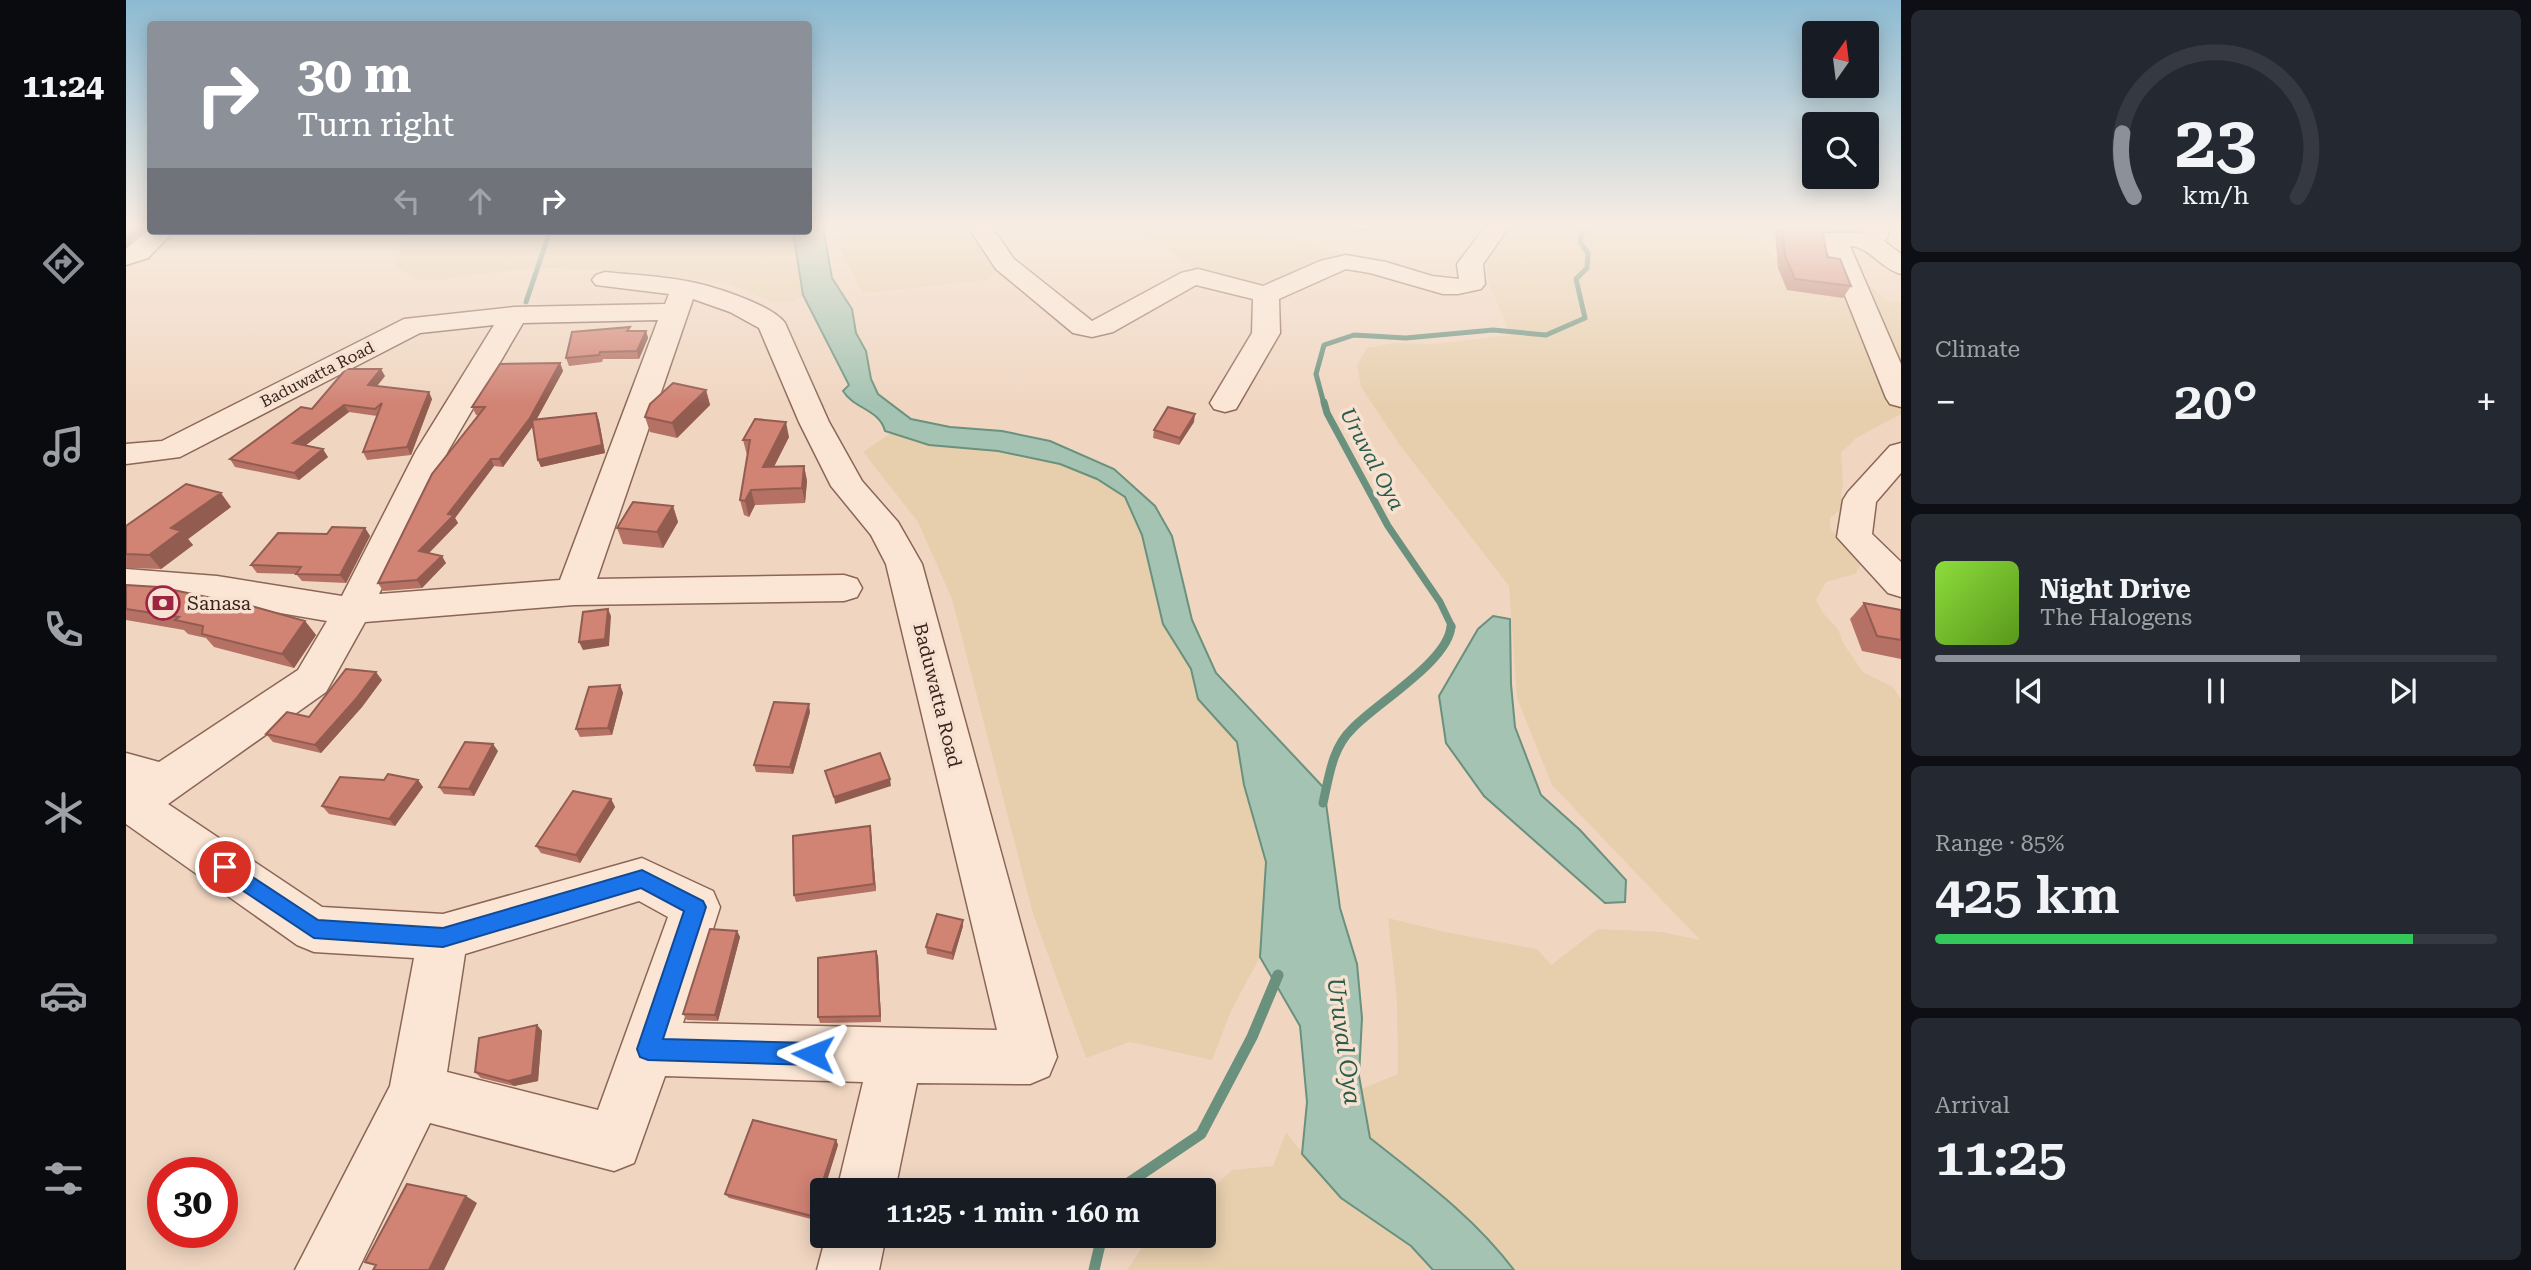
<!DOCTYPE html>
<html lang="en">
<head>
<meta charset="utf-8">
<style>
  :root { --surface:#171b24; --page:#242831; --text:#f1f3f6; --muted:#9ea1a6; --line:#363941; --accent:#8c9099 }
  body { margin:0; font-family:"Roboto Serif",serif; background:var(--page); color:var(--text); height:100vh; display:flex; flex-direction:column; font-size:26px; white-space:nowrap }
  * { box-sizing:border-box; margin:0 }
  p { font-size:23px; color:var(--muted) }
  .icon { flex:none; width:38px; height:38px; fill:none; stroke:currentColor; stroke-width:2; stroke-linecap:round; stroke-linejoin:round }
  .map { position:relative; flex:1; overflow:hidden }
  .side { display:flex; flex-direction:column; gap:10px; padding:10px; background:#0d0f14; width:630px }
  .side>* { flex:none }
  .top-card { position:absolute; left:21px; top:21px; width:665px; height:214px; border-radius:7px; box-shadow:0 4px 18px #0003; background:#8c9099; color:#fff; overflow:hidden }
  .needle { width:46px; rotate:14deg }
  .controls { position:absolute; left:1676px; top:21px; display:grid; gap:14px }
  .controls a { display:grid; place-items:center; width:77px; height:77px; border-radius:7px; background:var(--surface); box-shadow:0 4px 18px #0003; font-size:35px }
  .speed { position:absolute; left:21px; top:1157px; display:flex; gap:14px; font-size:35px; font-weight:700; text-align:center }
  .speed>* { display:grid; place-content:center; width:91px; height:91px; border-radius:50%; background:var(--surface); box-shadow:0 4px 18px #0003; line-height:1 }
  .speed .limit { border:10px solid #d22; background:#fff; color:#111 }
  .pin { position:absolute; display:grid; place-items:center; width:60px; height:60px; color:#fff; margin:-30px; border:4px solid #fff; border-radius:50%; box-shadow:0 2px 7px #0007 }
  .me { position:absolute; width:77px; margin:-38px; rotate:272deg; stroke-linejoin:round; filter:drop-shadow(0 0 5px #0008) }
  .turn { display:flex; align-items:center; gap:24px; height:147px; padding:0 35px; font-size:32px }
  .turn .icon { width:91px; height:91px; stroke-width:2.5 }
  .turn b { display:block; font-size:49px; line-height:60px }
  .lanes { display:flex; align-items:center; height:66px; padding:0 35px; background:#0003; justify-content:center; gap:35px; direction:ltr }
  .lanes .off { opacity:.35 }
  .big { font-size:52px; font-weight:600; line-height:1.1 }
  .side .card { flex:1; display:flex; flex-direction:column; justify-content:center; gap:10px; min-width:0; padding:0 24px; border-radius:10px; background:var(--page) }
  .side .dial { align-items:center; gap:0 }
  .dial svg { height:182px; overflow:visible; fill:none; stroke:var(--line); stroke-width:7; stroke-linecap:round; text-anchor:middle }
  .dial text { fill:var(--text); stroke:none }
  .song { display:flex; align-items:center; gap:21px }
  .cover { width:84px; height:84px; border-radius:10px; background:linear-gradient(135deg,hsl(90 70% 55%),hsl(90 70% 35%)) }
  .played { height:7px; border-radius:4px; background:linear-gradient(90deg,var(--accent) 65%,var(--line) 65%) }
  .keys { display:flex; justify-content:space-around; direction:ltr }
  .heat { display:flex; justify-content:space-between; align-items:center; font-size:38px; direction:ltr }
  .charge { height:10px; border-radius:5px; background:linear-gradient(90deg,#34c759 85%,var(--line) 0) }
  .trip { position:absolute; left:684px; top:1178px; width:406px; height:70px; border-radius:7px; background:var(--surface); box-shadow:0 4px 18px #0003; font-weight:600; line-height:70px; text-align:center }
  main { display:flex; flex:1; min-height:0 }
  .dock { display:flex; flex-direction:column; width:126px; justify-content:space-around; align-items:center; background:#090b0e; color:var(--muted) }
  .dock .icon { width:49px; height:49px }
  .dock .selected { color:var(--accent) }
  .dock b { font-size:32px; color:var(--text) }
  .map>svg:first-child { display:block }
  .farmland { fill:#e7cfae }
  .water { fill:#a4c3b2; stroke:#6a917e; stroke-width:2 }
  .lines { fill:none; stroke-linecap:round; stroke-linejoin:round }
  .stream-far3 { stroke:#6a917e; stroke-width:5 }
  .stream-far2 { stroke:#6a917e; stroke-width:7 }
  .stream-far1 { stroke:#6a917e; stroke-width:9 }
  .stream { stroke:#6a917e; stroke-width:11 }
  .minor-casing { stroke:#8b6657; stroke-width:3 }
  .minor { fill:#fbe6d5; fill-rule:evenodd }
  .wall { fill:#b47164 }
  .shaded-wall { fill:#925c51 }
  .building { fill:#d18374; stroke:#925c51; stroke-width:2 }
  .route { fill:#1a73e8; stroke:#114b97; stroke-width:2 }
  .labels { text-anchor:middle; stroke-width:7; stroke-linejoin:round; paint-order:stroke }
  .far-street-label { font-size:16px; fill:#3a231d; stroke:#f7e2d1 }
  .poi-label { font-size:19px; fill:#3a231d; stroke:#f7e2d1; text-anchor:start }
  .street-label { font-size:19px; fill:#3a231d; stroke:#f7e2d1 }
  .water-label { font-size:21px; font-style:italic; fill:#2b5b4b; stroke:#f7e2d1 }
  .near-water-label { font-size:24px; font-style:italic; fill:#2b5b4b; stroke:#f7e2d1 }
</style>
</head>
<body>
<main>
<nav class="dock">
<b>11:24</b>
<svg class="icon selected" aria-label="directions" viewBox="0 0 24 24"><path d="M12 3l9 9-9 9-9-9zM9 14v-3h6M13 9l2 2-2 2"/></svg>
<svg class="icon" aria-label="music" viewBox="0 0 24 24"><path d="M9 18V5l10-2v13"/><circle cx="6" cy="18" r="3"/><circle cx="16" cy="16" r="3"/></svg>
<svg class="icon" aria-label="phone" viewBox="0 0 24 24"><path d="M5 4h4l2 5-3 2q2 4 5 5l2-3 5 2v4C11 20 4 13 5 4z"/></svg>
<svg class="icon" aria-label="climate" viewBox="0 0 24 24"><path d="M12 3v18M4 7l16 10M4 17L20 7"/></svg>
<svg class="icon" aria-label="car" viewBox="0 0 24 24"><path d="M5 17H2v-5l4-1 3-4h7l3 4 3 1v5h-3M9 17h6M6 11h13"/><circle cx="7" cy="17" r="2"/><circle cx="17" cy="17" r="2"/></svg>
<svg class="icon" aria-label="filters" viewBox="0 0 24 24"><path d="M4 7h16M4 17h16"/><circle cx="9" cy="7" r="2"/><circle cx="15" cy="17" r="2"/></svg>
</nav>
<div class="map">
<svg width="1775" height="1270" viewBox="0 0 1775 1270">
  <rect width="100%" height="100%" fill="#f0d6c1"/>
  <path class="farmland" d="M715,227H846L870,271L862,280L737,293L712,246Z
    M1004,227H1122L1223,255L1145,290L1066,268L1031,240Z
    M1386,227H1635L1626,228L1628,236L1650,258L1719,264L1759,299L1775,303V414L1730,438L1715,453L1717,483L1715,497L1719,506L1704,518L1705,529L1735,564L1729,574L1700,582L1690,600L1697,613L1712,629L1717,643L1737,672L1767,687L1775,700V1270H1001L1022,1239L1030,1236H1078L1079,1195L1106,1170L1147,1166L1160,1132L1176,1153L1192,1107L1272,1074L1271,1001L1262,918L1319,932L1411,949L1425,965L1472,929L1536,932L1574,940L1426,785L1391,698L1383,586L1273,444L1235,387L1231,365L1241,348L1269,343L1310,344L1385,335L1363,284L1360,263Z
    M287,231H667L677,295L666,302H647L600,283L507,272L425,268L387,270L311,280L292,279L273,269L268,262Z
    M765,433L803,445L872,451L934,464L971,479L999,497L1016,535L1037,624L1065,669L1072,699L1111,742L1118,785L1140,862L1134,957L1105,1011L1086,1060L1004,1042L960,1058L907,914L826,599L792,522L737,452Z"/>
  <path class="water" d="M683,227H697L706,278L726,309L730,333L740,351L745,379L752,394L785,419L824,427L876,431L924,441L988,469L1029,506L1046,536L1066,620L1090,673L1198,788L1214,908L1231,964L1236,1018L1233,1076L1244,1138C1297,1180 1348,1217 1388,1270H1307L1285,1246L1215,1198L1176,1154L1181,1102L1174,1026L1134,957L1140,862L1118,785L1111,742L1072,699L1065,669L1037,624L1016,535L999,497L971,479L934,464L872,451L803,445L759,431C753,409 728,409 717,391L723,385L677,295L667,231H682Z
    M1367,616L1384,619L1385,684L1389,727L1415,795L1454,830L1500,880L1499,902L1479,903L1358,796L1320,743L1313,696L1352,629Z"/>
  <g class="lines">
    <path class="stream-far3" d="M400,302L424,231
      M1198,404L1190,374L1198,345L1228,335L1280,338L1367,330L1420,335L1459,318L1450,279L1461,268L1462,253L1454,242L1458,227"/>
    <path class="stream-far2" d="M1198,402L1201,413L1262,526L1314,602L1326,627"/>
    <path class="stream-far1" d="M1197,803C1203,777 1206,748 1226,729C1249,704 1323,661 1325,626"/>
    <path class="stream" d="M992,1190L1075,1134L1126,1037L1152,975
      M968,1270L976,1236"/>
    <defs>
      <path id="minor" d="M842,227H866L888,259L966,321L1055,273L1072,269L1137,286L1194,261L1220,255L1260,262L1306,276L1333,279L1331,264L1359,227H1383L1357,264L1359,284L1355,289L1332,294H1317L1244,273L1220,269L1153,299L1154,333L1110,409L1099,412L1088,409L1084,403L1126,333L1127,299L1070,285L987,332L966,337L947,333L870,269Z
        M1738,227H1762V236L1758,241L1775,254V274C1755,269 1744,247 1724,246L1775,364V407L1764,404L1760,398L1696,238L1699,233H1737Z
        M24,229V231H48L22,258L0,265V249Z
        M479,272C506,275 534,276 560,281C584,285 645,304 659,323L703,422L736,481L772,522L796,564L931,1057L923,1076L904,1084L791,1083L769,1190H711L737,1082L539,1076L508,1163L488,1171L304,1123L232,1270H169L264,1086L288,958L188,952L171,945L0,824V753L33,762L172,670L201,621L91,602L0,595V569L91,576L216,596L290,451L368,325L294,333L54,457L0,464V444L36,441L278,319L388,307L539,304L543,294L470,285L466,280L470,275ZM567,299L604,312L633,328L673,422L705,486L745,535L760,564L871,1030L557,1023L594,907L587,891L516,858L317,914L196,907L42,804L200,692L239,622L448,605L718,601L731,597L736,588L731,579L718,575L471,579ZM532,320L434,580L253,594L322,451L397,323ZM513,901L542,917L472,1110L321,1072L339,954Z
        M1775,443V473L1750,502L1746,534L1775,562V597L1762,593L1711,537L1717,500L1722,492L1764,446Z
        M700,1236H760L753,1270H691Z"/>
    </defs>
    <use href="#minor" class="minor-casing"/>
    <use href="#minor" class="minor"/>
  </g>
  <path class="wall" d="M1652,227H1696L1701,257L1725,286L1717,298L1661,290L1652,268L1649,232Z
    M505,331H520L522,338L513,359H477L476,362L443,366L440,358Z
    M434,363L437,371L410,420L470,413L473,421L479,453L415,467L412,460L407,426L377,467L368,466L329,518L332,523L303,553L320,563L296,588L257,591L252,583L353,415H350L346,407Z
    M259,376L251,386L306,399L285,455L241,460L237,452L251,416L223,412L179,446L202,457L173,480L109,467L104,459L186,409Z
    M580,390L584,405L551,438L524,432L519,417Z
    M1068,422L1053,445L1027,438L1028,430Z
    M663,437L648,467L678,466L681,481L679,503L629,505L623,517L618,515L614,500L622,455H621L617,440Z
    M547,506L552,522L537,548L497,544L491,528Z
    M105,507L62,539L67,545L35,569L0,568V526Z
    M239,528L244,536L220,583L176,581L170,574L131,573L125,565L201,534Z
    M0,585L179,621L190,635L168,668L88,647L80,638L62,634L58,630L0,620Z
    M1738,603L1775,610V659L1736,651L1724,619Z
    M256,680L236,707L195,753L147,742L140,734L183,717Z
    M494,685L497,693L486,735L454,737L450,729Z
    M684,712L667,774L630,772L628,765Z
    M372,751L348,796L318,794L313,787Z
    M292,780L297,787L269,826L203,814L196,806Z
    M485,799L489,807L454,863L415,853L410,846Z
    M745,833L750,891L670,902L668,895Z
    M837,920V926L827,960L801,954L800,947Z
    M611,931L614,937L592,1021L561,1020L557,1014Z
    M750,951L752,957L755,1022L694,1023L692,1017Z
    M411,1025L416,1031L412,1081L388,1086L355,1078L349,1072Z
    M710,1140L712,1145L689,1220L603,1198L599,1194Z"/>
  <path class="shaded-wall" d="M10,227H22L0,248V237Z
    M1230,227H1249L1248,229L1229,231Z
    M520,331L522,338L513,359L511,351Z
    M434,363L437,371L407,426L377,467L373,459Z
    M255,369L259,376L246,392L242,385Z
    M580,390L584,405L551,438L546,423Z
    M303,392L306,399L285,455L281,447Z
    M218,405L223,412L172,451L167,443Z
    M470,413L473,421L479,453L415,467L412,460Z
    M1069,414L1068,422L1053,445L1054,438Z
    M660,422L663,437L640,482L637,467Z
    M197,449L202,457L173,480L168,473Z
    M365,459L368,466L329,518L332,523L297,559L293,551Z
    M678,466L681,481L679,503L676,488Z
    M625,490L629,505L623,517L619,501Z
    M95,493L105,507L62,539L67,545L35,569L23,555L45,528Z
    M547,506L552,522L537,548L531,532Z
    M239,528L244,536L220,583L214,575Z
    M316,556L320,563L296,588L291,580Z
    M482,609L485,616L483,646L457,650L453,642Z
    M179,621L190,635L168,668L156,654Z
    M250,672L256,680L236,707L195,753L189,745Z
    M494,685L497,693L486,735L482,728Z
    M683,704L684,712L667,774L664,767Z
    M367,744L372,751L348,796L343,789Z
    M764,779L765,786L709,804L708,797Z
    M292,780L297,787L269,826L263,819Z
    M485,799L489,807L454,863L450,855Z
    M744,826L745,833L750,891L748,884Z
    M837,920V926L827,960L826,953Z
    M611,931L614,937L592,1021L589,1015Z
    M750,951L752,957L755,1022L754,1016Z
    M411,1025L416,1031L412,1081L388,1086L382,1081Z
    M710,1140L712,1145L698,1190H696V1195L689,1220L686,1216Z
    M340,1196L351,1203L318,1270H303Z"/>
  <path class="building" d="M0,227H10L0,237Z
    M1656,227H1696L1701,257L1714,259L1725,286L1669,279L1659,256Z
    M504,327L501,331H520L511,351L474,352L473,355L440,358L446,332Z
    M434,363L404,418L373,459H365L322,514L328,515L293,551L316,556L291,580L252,583L306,474L359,407H346L374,364Z
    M220,369H255L242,385L303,392L281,447L237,452L256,403L249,409L218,405L167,443L197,449L168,473L104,459L175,407L186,409Z
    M547,383L580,390L546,423L519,417L524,404Z
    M1042,407L1069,414L1054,438L1028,430Z
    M470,413L476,445L412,460L406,420Z
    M629,419L660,422L637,467L678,466L676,488L625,490L619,501L614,500L624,440H617Z
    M60,484L95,493L45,528L55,531L23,555L0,554V526Z
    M507,502L547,506L531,532L491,528Z
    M206,527L239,528L214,575L170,574L175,567L125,565L152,533L201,534Z
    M0,585L33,587L129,607L179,621L156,654L76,634L77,626L49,620L53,617L0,609Z
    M1738,603L1775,610V640L1751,636Z
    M482,609L479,639L453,642L457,612Z
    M220,669L250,672L230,699L189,745L140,734L161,712L183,717Z
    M494,685L482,728L450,729L463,687Z
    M648,702L683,704L664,767L628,765Z
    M339,742L367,744L343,789L313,787Z
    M754,753L764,779L708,797L699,771Z
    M262,774L292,780L263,819L196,806L214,777L258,780Z
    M447,791L485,799L450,855L410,846Z
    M744,826L748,884L668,895L667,836Z
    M811,914L837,920L826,953L800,947Z
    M584,929L611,931L589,1015L557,1014Z
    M750,951L754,1016L692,1017V958Z
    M411,1025L406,1075L382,1081L349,1072L353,1038Z
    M627,1120L710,1140L686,1216L599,1194Z
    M281,1184L340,1196L303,1270H247L250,1265L239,1262Z"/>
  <linearGradient id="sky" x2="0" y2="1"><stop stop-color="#8dbad2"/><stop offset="0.56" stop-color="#f8ede3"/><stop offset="1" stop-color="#f8ede3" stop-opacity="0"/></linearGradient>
  <rect width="1775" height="405" fill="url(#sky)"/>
  <path class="route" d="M99,859L192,920L317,928L516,870L577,901L580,907L537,1039L687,1043L695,1046L698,1054L695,1062L687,1065L522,1060L514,1057L511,1049L558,911L515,888L317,947L188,938L92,874L89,867L92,861Z"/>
  <defs>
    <symbol id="bank-ring" viewBox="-11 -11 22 22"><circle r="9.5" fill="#f7e2d1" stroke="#9e2444" stroke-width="1.5"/><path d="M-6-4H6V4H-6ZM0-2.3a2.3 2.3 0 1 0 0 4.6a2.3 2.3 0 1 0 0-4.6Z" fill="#9e2444"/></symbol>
  </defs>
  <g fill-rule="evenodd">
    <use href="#bank-ring" x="18" y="584" width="38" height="38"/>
  </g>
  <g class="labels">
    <g class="far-street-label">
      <text transform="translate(191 374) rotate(-27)" y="6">Baduwatta Road</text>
    </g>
    <g class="poi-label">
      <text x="61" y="610">Sanasa</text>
    </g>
    <g class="street-label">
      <text transform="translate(812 695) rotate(76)" y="7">Baduwatta Road</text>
    </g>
    <g class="water-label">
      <text transform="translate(1246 459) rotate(62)" y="7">Uruval Oya</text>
    </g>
    <g class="near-water-label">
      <text transform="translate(1218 1041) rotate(82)" y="8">Uruval Oya</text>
    </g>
  </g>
</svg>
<div class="controls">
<a><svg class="needle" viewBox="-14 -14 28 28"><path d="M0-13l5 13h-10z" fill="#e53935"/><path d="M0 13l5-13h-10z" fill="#9ea1a6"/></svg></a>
<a><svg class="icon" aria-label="search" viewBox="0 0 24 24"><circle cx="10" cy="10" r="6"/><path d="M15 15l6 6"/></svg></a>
</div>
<div class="speed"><div class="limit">30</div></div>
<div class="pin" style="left:99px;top:867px;background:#d93025"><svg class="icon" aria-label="arrive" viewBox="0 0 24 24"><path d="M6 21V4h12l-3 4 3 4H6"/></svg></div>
<svg class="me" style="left:687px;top:1054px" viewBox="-20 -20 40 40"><path d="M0-17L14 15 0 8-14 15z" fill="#1a73e8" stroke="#fff" stroke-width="4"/></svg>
<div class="trip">11:25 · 1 min · 160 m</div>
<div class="top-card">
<div class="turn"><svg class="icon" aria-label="right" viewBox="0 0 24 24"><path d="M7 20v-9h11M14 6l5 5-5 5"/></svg><div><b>30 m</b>Turn right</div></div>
<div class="lanes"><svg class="icon off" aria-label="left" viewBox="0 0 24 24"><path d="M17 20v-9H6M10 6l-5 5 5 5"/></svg><svg class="icon off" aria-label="ahead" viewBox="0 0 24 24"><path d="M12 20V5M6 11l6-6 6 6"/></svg><svg class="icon" aria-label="right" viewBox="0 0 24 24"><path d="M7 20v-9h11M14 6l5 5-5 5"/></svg></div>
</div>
</div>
<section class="side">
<div class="card dial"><svg viewBox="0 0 100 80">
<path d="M14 69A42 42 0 1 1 86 69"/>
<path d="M14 69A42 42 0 0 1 9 41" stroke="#8c9099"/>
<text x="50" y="56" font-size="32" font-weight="700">23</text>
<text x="50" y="72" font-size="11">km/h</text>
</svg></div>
<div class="card"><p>Climate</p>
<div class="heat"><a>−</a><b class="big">20°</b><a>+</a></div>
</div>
<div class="card">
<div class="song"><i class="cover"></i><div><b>Night Drive</b><p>The Halogens</p></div></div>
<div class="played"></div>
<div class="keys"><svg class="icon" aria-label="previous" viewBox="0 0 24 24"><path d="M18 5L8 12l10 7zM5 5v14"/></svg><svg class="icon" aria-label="pause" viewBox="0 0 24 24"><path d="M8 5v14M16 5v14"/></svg><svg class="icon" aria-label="next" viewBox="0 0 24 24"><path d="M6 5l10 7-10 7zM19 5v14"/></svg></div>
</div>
<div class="card"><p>Range · 85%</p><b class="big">425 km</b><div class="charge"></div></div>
<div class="card"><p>Arrival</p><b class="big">11:25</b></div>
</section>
</main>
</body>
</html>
